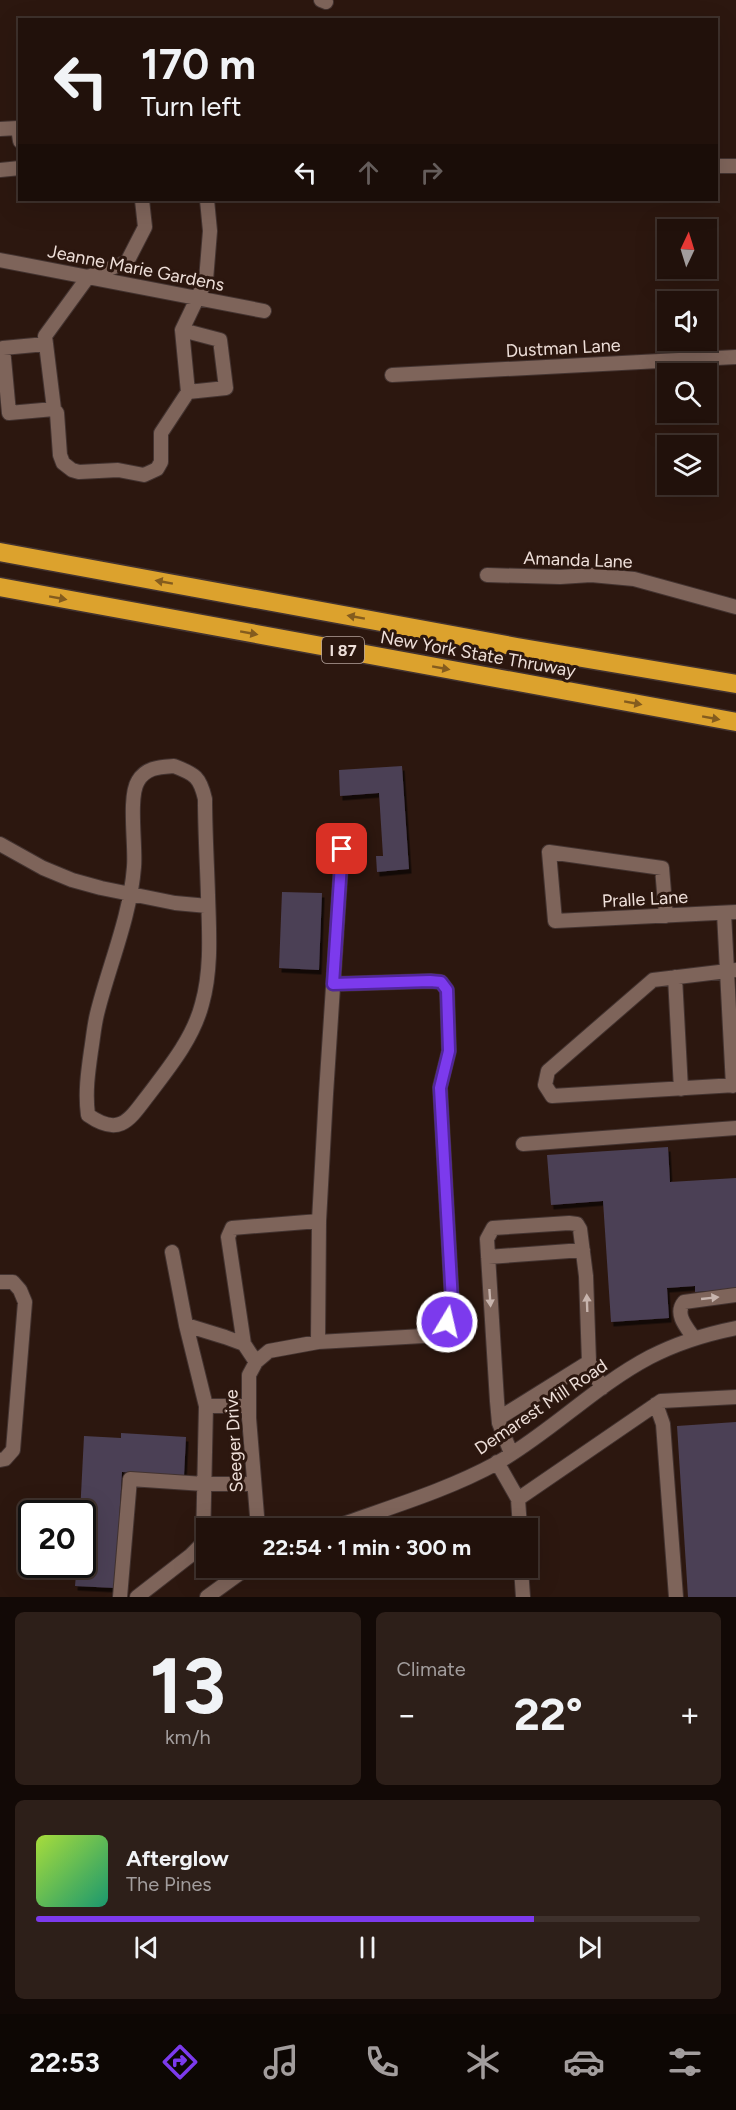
<!DOCTYPE html>
<html lang="en">
<head>
<meta charset="utf-8">
<style>
  :root { --surface:#21110b; --page:#2d1f19; --text:#f1f3f6; --muted:#a29d9d; --line:#3e312c; --accent:#7c3aed }
  body { margin:0; font-family:Figtree,sans-serif; background:var(--page); color:var(--text); height:100vh; display:flex; flex-direction:column; font-size:22px; white-space:nowrap }
  * { box-sizing:border-box; margin:0 }
  p { font-size:20px; color:var(--muted) }
  .icon { flex:none; width:33px; height:33px; fill:none; stroke:currentColor; stroke-width:2; stroke-linecap:round; stroke-linejoin:round }
  .map { position:relative; height:1597px; overflow:hidden }
  .drawer { display:flex; flex-direction:column; gap:15px; padding:15px; background:#120906; flex:1 }
  .drawer>* { flex:none }
  .banner { position:absolute; left:18px; top:18px; width:700px; height:183px; border-radius:0px; box-shadow:0 6px 24px #0002,0 0 0 2px var(--line); background:#21110b; color:var(--text); overflow:hidden }
  .needle { width:39px; rotate:4deg }
  .controls { position:absolute; left:657px; top:219px; display:grid; gap:12px }
  .controls a { display:grid; place-items:center; width:60px; height:60px; border-radius:0px; background:var(--surface); box-shadow:0 6px 24px #0002,0 0 0 2px var(--line); font-size:30px }
  .speed { position:absolute; left:18px; top:1500px; display:flex; gap:12px; font-size:30px; font-weight:700; text-align:center }
  .speed>* { display:grid; place-content:center; width:78px; height:78px; border-radius:50%; background:var(--surface); box-shadow:0 6px 24px #0002,0 0 0 2px var(--line); line-height:1 }
  .speed .limit { border:3px solid #111; border-radius:9px; background:#fff; color:#111 }
  .pin { position:absolute; display:grid; place-items:center; width:51px; height:51px; color:#fff; margin:-26px; border-radius:12px; box-shadow:0 3px 9px #0006 }
  .me { position:absolute; width:66px; margin:-33px; rotate:9deg; stroke-linejoin:round; filter:drop-shadow(0 0 4px #0008) }
  .turn { display:flex; align-items:center; gap:21px; height:126px; padding:0 24px; font-size:27px }
  .turn .icon { width:78px; height:78px; stroke-width:2.5 }
  .turn b { display:block; font-size:42px; line-height:51px }
  .lanes { display:flex; align-items:center; height:57px; padding:0 24px; background:#0003; justify-content:center; gap:30px; direction:ltr }
  .lanes .off { opacity:.35 }
  .big { font-size:45px; font-weight:700; line-height:1.1 }
  .drawer .card { flex:1; display:flex; flex-direction:column; justify-content:center; gap:9px; min-width:0; padding:0 21px; border-radius:9px; background:var(--page) }
  .drawer .dial { align-items:center; gap:0 }
  .dial b { font-size:78px; line-height:1 }
  .song { display:flex; align-items:center; gap:18px }
  .cover { width:72px; height:72px; border-radius:9px; background:linear-gradient(135deg,hsl(80 70% 55%),hsl(160 70% 35%)) }
  .played { height:6px; border-radius:3px; background:linear-gradient(90deg,var(--accent) 75%,var(--line) 75%) }
  .keys { display:flex; justify-content:space-around; direction:ltr }
  .heat { display:flex; justify-content:space-between; align-items:center; font-size:33px; direction:ltr }
  .drawer .tiles { flex:1; display:grid; gap:15px; grid-template-columns:1fr 1fr }
  .card:last-child { grid-column:span 2 }
  .trip { position:absolute; left:196px; top:1518px; width:342px; height:60px; border-radius:0px; background:var(--surface); box-shadow:0 6px 24px #0002,0 0 0 2px var(--line); font-weight:700; line-height:60px; text-align:center }
  .tabs { display:flex; height:96px; justify-content:space-around; align-items:center; background:#0d0704; color:var(--muted) }
  .tabs .icon { width:42px; height:42px }
  .tabs .selected { color:var(--accent) }
  .tabs b { font-size:27px; color:var(--text) }
  .map>svg:first-child { display:block }
  .building { fill:#4b4055; filter:url(#shadow) }
  .lines { fill:none; stroke-linecap:round; stroke-linejoin:round }
  .minor-casing { stroke:#433330; stroke-width:16 }
  .highway-casing { stroke:#433330; stroke-width:21 }
  .minor { stroke:#7e645a; stroke-width:14 }
  .highway { stroke:#dca22d; stroke-width:18 }
  .oneway { fill:#845c1e }
  .oneway2 { fill:#c7b4ad }
  .route-casing { stroke:#51269a; stroke-width:15 }
  .route { stroke:#7c3aed; stroke-width:10 }
  .labels { text-anchor:middle; stroke-width:6; stroke-linejoin:round; paint-order:stroke }
  .shield { fill:#2c170f; stroke:#b4a39c; stroke-width:1.5 }
  .shield-label { font-size:16px; font-weight:bold; fill:#eedfd9 }
  .street-label { font-size:18px; fill:#eedfd9; stroke:#2c170f }
</style>
</head>
<body>
<div class="map">
<svg width="736" height="1597" viewBox="0 0 736 1597">
  <defs>
    <filter id="shadow"><feDropShadow dx="2.5" dy="4.5" stdDeviation="0" flood-color="#0009"/></filter>
  </defs>
  <rect width="100%" height="100%" fill="#2c170f"/>
  <path class="building" d="M402,766L409,869L377,872L376,856H383L379,793L340,796L339,770Z
    M282,892L322,893L319,970L279,968Z
    M668,1147L670,1182L736,1178V1289L695,1292V1286L667,1288L669,1318L611,1322L603,1201L551,1205L547,1155Z
    M736,1422V1597H688L677,1426Z
    M121,1433L186,1437L184,1476L122,1472L115,1588L75,1586L77,1564H82V1514H80L84,1436L121,1438Z"/>
  <g class="lines">
    <defs>
      <path id="minor" d="M321,0L326,2
        M0,129L18,128L20,141
        M717,166H736
        M0,170L20,168
        M0,260L264,311
        M182,330L220,340L226,388L188,392
        M46,344L3,348L9,413L54,409L46,344L45,336L88,277L127,262L145,227L142,200
        M392,375L736,357
        M54,409L57,413L60,455L63,463L72,470L79,472L118,470L144,475L157,469L161,462V433L188,392L182,330L206,280L210,231L207,200
        M487,575L560,577L591,575L634,579L736,607
        M174,766C195,774 200,777 205,799C205,831 207,863 208,895C209,930 212,969 202,1004C193,1039 168,1069 146,1098C128,1122 118,1136 88,1115C85,1093 88,1072 91,1051C93,1039 94,1026 97,1014C109,965 130,918 134,867C136,847 128,797 138,781C146,767 160,767 174,766Z
        M0,844L43,868L72,880L101,888L175,903L208,906
        M724,913L733,1086
        M666,916L662,868L549,852L555,921L736,912
        M736,970L653,980L548,1071L545,1085L552,1096L736,1085
        M675,977L681,1089
        M523,1144L736,1128
        M488,1257L583,1250
        M0,1282H13L20,1290L25,1302L13,1450L5,1459L0,1460
        M186,1325L225,1337L244,1344L256,1362
        M694,1338C687,1328 674,1314 684,1302L736,1295
        M318,1342L423,1336C446,1331 447,1323 452,1302L440,1087L449,1051L447,990L441,982L431,981L333,984
        M244,1344L228,1237L232,1228L319,1221
        M656,1404L663,1424L676,1597
        M206,1406H249
        M499,1418L589,1362
        M511,1453L499,1423L497,1401L487,1239L493,1228L569,1223L577,1224L580,1229L586,1276L589,1362L602,1388
        M497,1462L518,1499L661,1401L736,1397
        M518,1499L520,1528
        M258,1528L249,1418V1375L256,1362L269,1351L318,1342L319,1221L326,1094L342,849
        M332,1528C387,1508 446,1491 497,1463C551,1432 595,1386 650,1357C677,1343 706,1334 736,1328
        M521,1568L523,1597
        M120,1597L130,1479L204,1484H254
        M137,1597L191,1555L203,1543L206,1406L186,1325L172,1252
        M207,1597L247,1568"/>
      <path id="highway" d="M0,552L517,647L736,684
        M0,587L736,722"/>
    </defs>
    <use href="#minor" class="minor-casing"/>
    <use href="#highway" class="highway-casing"/>
    <use href="#minor" class="minor"/>
    <use href="#highway" class="highway"/>
  </g>
  <defs><path id="oneway-solid" d="M-6-.8H1V-3.2L6.5 0L1 3.2V.8H-6Z" transform="scale(1.5)"/></defs>
  <g class="oneway">
    <use href="#oneway-solid" transform="translate(164 582) rotate(-170)"/>
    <use href="#oneway-solid" transform="translate(58 598) rotate(10)"/>
    <use href="#oneway-solid" transform="translate(356 617) rotate(-170)"/>
    <use href="#oneway-solid" transform="translate(249 633) rotate(10)"/>
    <use href="#oneway-solid" transform="translate(441 668) rotate(10)"/>
    <use href="#oneway-solid" transform="translate(633 703) rotate(10)"/>
    <use href="#oneway-solid" transform="translate(711 718) rotate(10)"/>
  </g>
  <g class="oneway2">
    <use href="#oneway-solid" transform="translate(490 1298) rotate(86)"/>
    <use href="#oneway-solid" transform="translate(710 1298) rotate(-6)"/>
    <use href="#oneway-solid" transform="translate(587 1303) rotate(-92)"/>
  </g>
  <g class="lines">
    <defs>
      <path id="route" d="M342,849L333,984L430,981L441,982L447,990L449,1051L440,1088L452,1302L447,1322"/>
    </defs>
    <use href="#route" class="route-casing"/>
    <use href="#route" class="route"/>
  </g>
  <g class="labels">
    <rect class="shield" x="322" y="637" width="42" height="26" rx="4.5"/>
    <g class="shield-label">
      <text x="343" y="656">I 87</text>
    </g>
    <g class="street-label">
      <text transform="translate(136 268) rotate(11)" y="6">Jeanne Marie Gardens</text>
      <text transform="translate(563 348) rotate(-3)" y="6">Dustman Lane</text>
      <text transform="translate(578 560) rotate(2)" y="6">Amanda Lane</text>
      <text transform="translate(478 654) rotate(10)" y="6">New York State Thruway</text>
      <text transform="translate(645 899) rotate(-3)" y="6">Pralle Lane</text>
      <text transform="translate(541 1407) rotate(-34)" y="6">Demarest Mill Road</text>
      <text transform="translate(234 1441) rotate(-93)" y="6">Seeger Drive</text>
    </g>
  </g>
</svg>
<div class="controls">
<a><svg class="needle" viewBox="-14 -14 28 28"><path d="M0-13l5 13h-10z" fill="#e53935"/><path d="M0 13l5-13h-10z" fill="#a29d9d"/></svg></a>
<a><svg class="icon" aria-label="sound" viewBox="0 0 24 24"><path d="M4 9h4l5-4v14l-5-4H4zM17 9q2 3 0 6"/></svg></a>
<a><svg class="icon" aria-label="search" viewBox="0 0 24 24"><circle cx="10" cy="10" r="6"/><path d="M15 15l6 6"/></svg></a>
<a><svg class="icon" aria-label="layers" viewBox="0 0 24 24"><path d="M12 4l9 5-9 5-9-5zM3 14l9 5 9-5"/></svg></a>
</div>
<div class="speed"><div class="limit">20</div></div>
<div class="pin" style="left:342px;top:849px;background:#d93025"><svg class="icon" aria-label="arrive" viewBox="0 0 24 24"><path d="M6 21V4h12l-3 4 3 4H6"/></svg></div>
<svg class="me" style="left:447px;top:1322px" viewBox="-20 -20 40 40"><circle r="17" fill="#7c3aed" stroke="#fff" stroke-width="3"/><path d="M0-11L8 9 0 5-8 9z" fill="#fff"/></svg>
<div class="trip">22:54 · 1 min · 300 m</div>
<div class="banner">
<div class="turn"><svg class="icon" aria-label="left" viewBox="0 0 24 24"><path d="M17 20v-9H6M10 6l-5 5 5 5"/></svg><div><b>170 m</b>Turn left</div></div>
<div class="lanes"><svg class="icon" aria-label="left" viewBox="0 0 24 24"><path d="M17 20v-9H6M10 6l-5 5 5 5"/></svg><svg class="icon off" aria-label="ahead" viewBox="0 0 24 24"><path d="M12 20V5M6 11l6-6 6 6"/></svg><svg class="icon off" aria-label="right" viewBox="0 0 24 24"><path d="M7 20v-9h11M14 6l5 5-5 5"/></svg></div>
</div>
</div>
<section class="drawer">
<div class="tiles">
<div class="card dial"><b>13</b><p>km/h</p></div>
<div class="card"><p>Climate</p>
<div class="heat"><a>−</a><b class="big">22°</b><a>+</a></div>
</div>
<div class="card">
<div class="song"><i class="cover"></i><div><b>Afterglow</b><p>The Pines</p></div></div>
<div class="played"></div>
<div class="keys"><svg class="icon" aria-label="previous" viewBox="0 0 24 24"><path d="M18 5L8 12l10 7zM5 5v14"/></svg><svg class="icon" aria-label="pause" viewBox="0 0 24 24"><path d="M8 5v14M16 5v14"/></svg><svg class="icon" aria-label="next" viewBox="0 0 24 24"><path d="M6 5l10 7-10 7zM19 5v14"/></svg></div>
</div>
</div>
</section>
<nav class="tabs">
<b>22:53</b>
<svg class="icon selected" aria-label="directions" viewBox="0 0 24 24"><path d="M12 3l9 9-9 9-9-9zM9 14v-3h6M13 9l2 2-2 2"/></svg>
<svg class="icon" aria-label="music" viewBox="0 0 24 24"><path d="M9 18V5l10-2v13"/><circle cx="6" cy="18" r="3"/><circle cx="16" cy="16" r="3"/></svg>
<svg class="icon" aria-label="phone" viewBox="0 0 24 24"><path d="M5 4h4l2 5-3 2q2 4 5 5l2-3 5 2v4C11 20 4 13 5 4z"/></svg>
<svg class="icon" aria-label="climate" viewBox="0 0 24 24"><path d="M12 3v18M4 7l16 10M4 17L20 7"/></svg>
<svg class="icon" aria-label="car" viewBox="0 0 24 24"><path d="M5 17H2v-5l4-1 3-4h7l3 4 3 1v5h-3M9 17h6M6 11h13"/><circle cx="7" cy="17" r="2"/><circle cx="17" cy="17" r="2"/></svg>
<svg class="icon" aria-label="filters" viewBox="0 0 24 24"><path d="M4 7h16M4 17h16"/><circle cx="9" cy="7" r="2"/><circle cx="15" cy="17" r="2"/></svg>
</nav>
</body>
</html>
